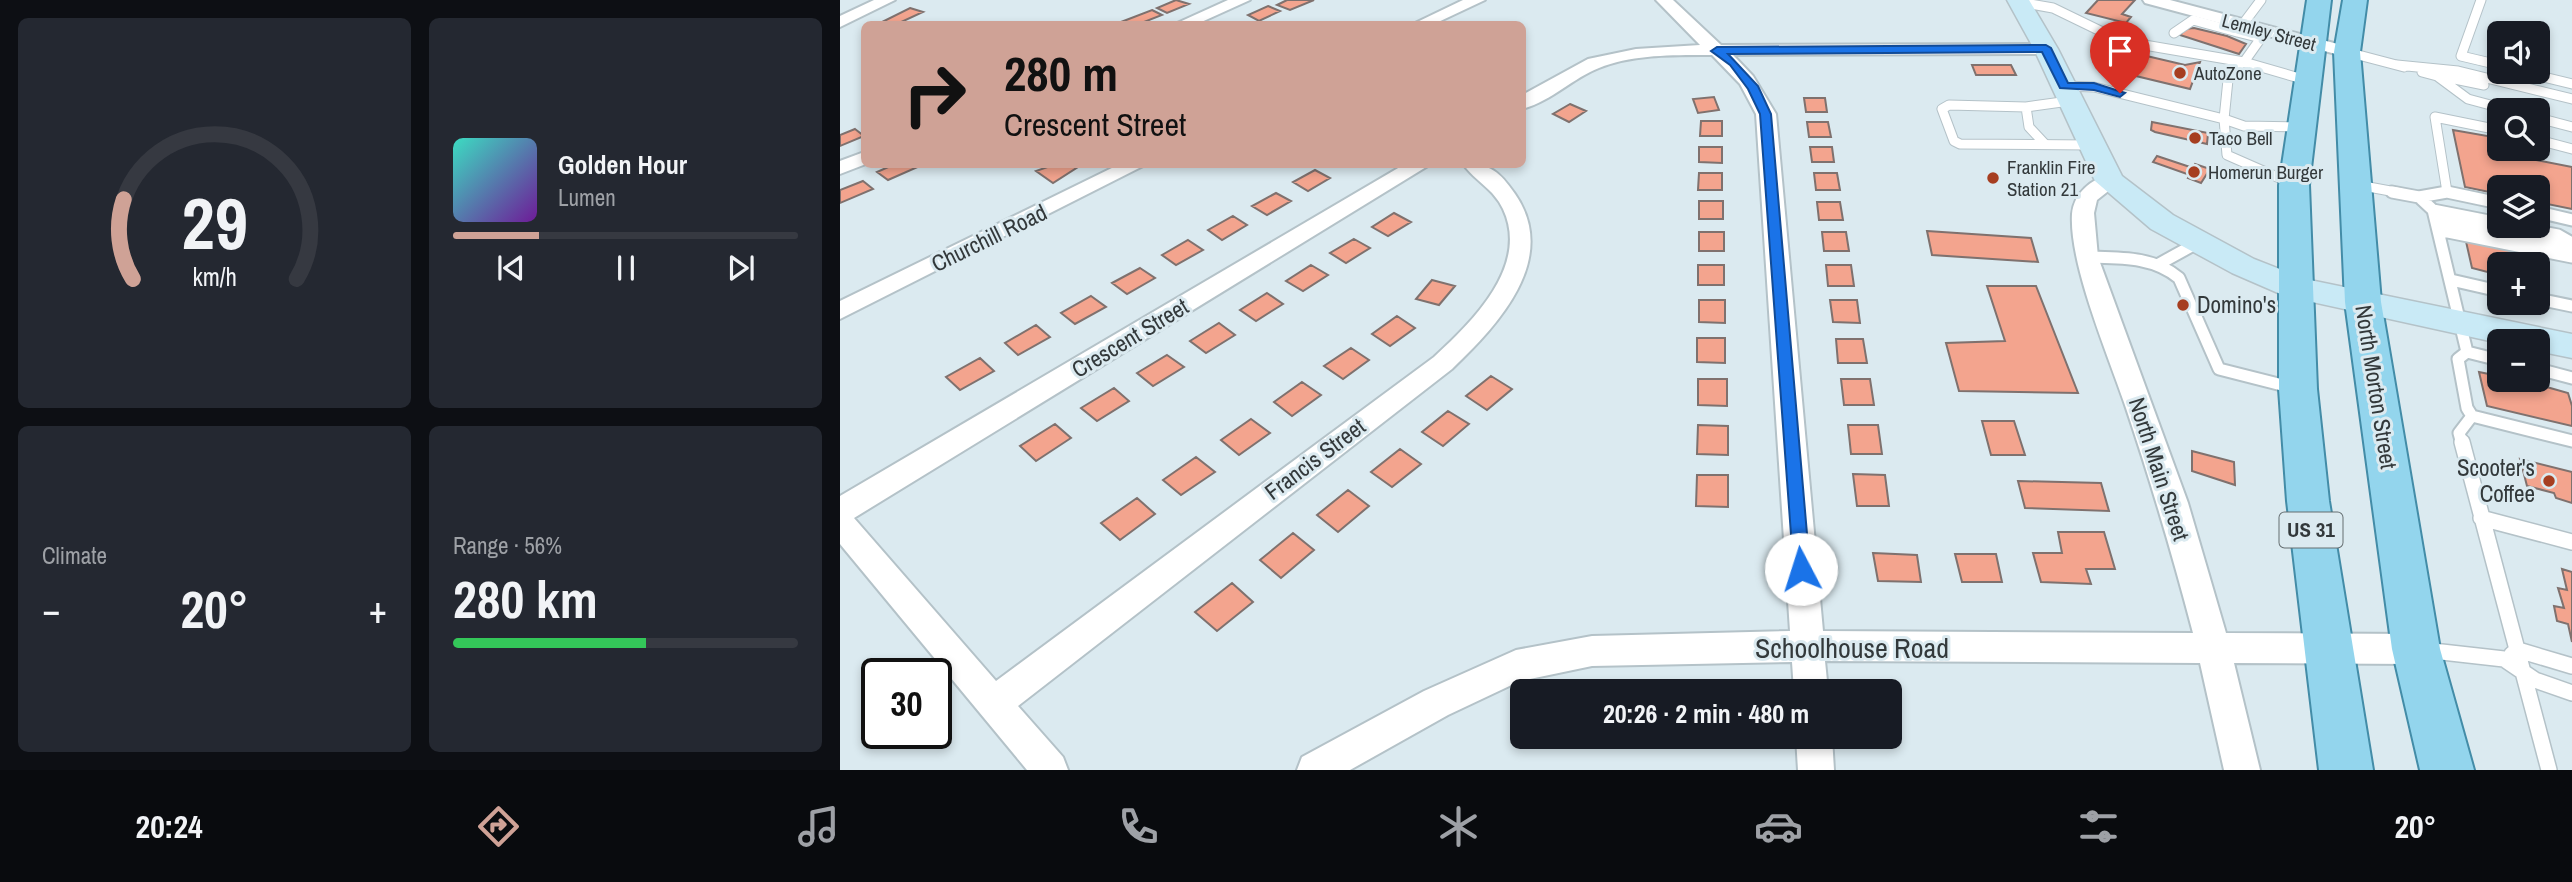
<!DOCTYPE html>
<html lang="en">
<head>
<meta charset="utf-8">
<style>
  :root { --surface:#171b24; --page:#242831; --text:#f1f3f6; --muted:#9ea1a6; --line:#363941; --accent:#cfa296 }
  body { margin:0; font-family:"Archivo Narrow",sans-serif; background:var(--page); color:var(--text); height:100vh; display:flex; flex-direction:column; font-size:26px; white-space:nowrap }
  * { box-sizing:border-box; margin:0 }
  p { font-size:23px; color:var(--muted) }
  .icon { flex:none; width:38px; height:38px; fill:none; stroke:currentColor; stroke-width:2; stroke-linecap:round; stroke-linejoin:round }
  .map { position:relative; flex:1; overflow:hidden }
  .details { display:flex; flex-direction:column; gap:18px; padding:18px; background:#0d0f14; width:840px }
  .details>* { flex:none }
  .banner { position:absolute; left:21px; top:21px; width:665px; height:147px; border-radius:10px; box-shadow:0 4px 10px #0003; background:#cfa296; color:#111; overflow:hidden }
  .fabs { position:absolute; left:1647px; top:21px; display:grid; gap:14px }
  .fabs a { display:grid; place-items:center; width:63px; height:63px; border-radius:10px; background:var(--surface); box-shadow:0 4px 10px #0003; font-size:35px }
  .speed { position:absolute; left:21px; top:658px; display:flex; gap:14px; font-size:35px; font-weight:700; text-align:center }
  .speed>* { display:grid; place-content:center; width:91px; height:91px; border-radius:50%; background:var(--surface); box-shadow:0 4px 10px #0003; line-height:1 }
  .speed .limit { border:4px solid #111; border-radius:10px; background:#fff; color:#111 }
  .pin { position:absolute; display:grid; place-items:center; width:60px; height:60px; color:#fff; margin:-72px -30px; border-radius:50% 50% 50% 0; rotate:-45deg; box-shadow:0 0 7px #0007 }
  .pin .icon { rotate:45deg }
  .me { position:absolute; width:77px; margin:-38px; rotate:355deg; stroke-linejoin:round; filter:drop-shadow(0 0 5px #0008) }
  .turn { display:flex; align-items:center; gap:24px; height:147px; padding:0 28px; font-size:32px }
  .turn .icon { width:91px; height:91px; stroke-width:2.5 }
  .turn b { display:block; font-size:49px; line-height:60px }
  .big { font-size:52px; font-weight:800; line-height:1.1 }
  .details .widget { flex:1; display:flex; flex-direction:column; justify-content:center; gap:10px; min-width:0; padding:0 24px; border-radius:10px; background:var(--page) }
  .details .dial { align-items:center; gap:0 }
  .dial svg { height:182px; overflow:visible; fill:none; stroke:var(--line); stroke-width:7; stroke-linecap:round; text-anchor:middle }
  .dial text { fill:var(--text); stroke:none }
  .song { display:flex; align-items:center; gap:21px }
  .cover { width:84px; height:84px; border-radius:10px; background:linear-gradient(135deg,hsl(170 70% 55%),hsl(280 70% 35%)) }
  .played { height:7px; border-radius:4px; background:linear-gradient(90deg,var(--accent) 25%,var(--line) 25%) }
  .keys { display:flex; justify-content:space-around; direction:ltr }
  .heat { display:flex; justify-content:space-between; align-items:center; font-size:38px; direction:ltr }
  .charge { height:10px; border-radius:5px; background:linear-gradient(90deg,#34c759 56%,var(--line) 0) }
  .details .tiles { flex:1; display:grid; gap:18px; grid-template-columns:repeat(2,1fr) }
  .trip { position:absolute; left:670px; top:679px; width:392px; height:70px; border-radius:10px; background:var(--surface); box-shadow:0 4px 10px #0003; font-weight:800; line-height:70px; text-align:center }
  .tabs { display:flex; height:112px; justify-content:space-around; align-items:center; background:#090b0e; color:var(--muted) }
  .tabs .icon { width:49px; height:49px }
  .tabs .active { color:var(--accent) }
  .tabs b { font-size:32px; color:var(--text) }
  main { display:flex; flex:1; min-height:0 }
  .map>svg:first-child { display:block }
  .building { fill:#f3a48e; stroke:#7f716e; stroke-width:2 }
  .lines { fill:none; stroke-linecap:round; stroke-linejoin:round }
  .lane-far2-casing { stroke:#b4c2c8; stroke-width:11 }
  .lane-far1-casing { stroke:#b4c2c8; stroke-width:15 }
  .lane-casing { stroke:#b4c2c8; stroke-width:18 }
  .street-casing { stroke:#b4c2c8; stroke-width:4 }
  .secondary-casing { stroke:#b4c2c8; stroke-width:3 }
  .primary-casing { stroke:#438ca7; stroke-width:4 }
  .lane-far2 { stroke:#fff; stroke-width:9 }
  .lane-far1 { stroke:#fff; stroke-width:11 }
  .lane { stroke:#fff; stroke-width:15 }
  .street { fill:#fff; fill-rule:evenodd }
  .secondary { fill:#c9eaf6; fill-rule:evenodd }
  .primary { fill:#93d5ed; fill-rule:evenodd }
  .route { fill:#1a73e8; stroke:#114b97; stroke-width:2 }
  .poi-dot { fill:#a63e20; stroke:#dbeaf0; stroke-width:2.5 }
  .labels { text-anchor:middle; stroke-width:6; stroke-linejoin:round; paint-order:stroke }
  .far-street-label { font-size:19px; fill:#33393b; stroke:#dbeaf0 }
  .far-poi-label { font-size:19px; fill:#33393b; stroke:#dbeaf0; text-anchor:start }
  .shield { fill:#dbeaf0; stroke:#656e71; stroke-width:2 }
  .shield-label { font-size:21px; font-weight:bold; fill:#33393b }
  .street-label { font-size:23px; fill:#33393b; stroke:#dbeaf0 }
  .poi-label { font-size:23px; fill:#33393b; stroke:#dbeaf0; text-anchor:start }
  .near-street-label { font-size:28px; fill:#33393b; stroke:#dbeaf0 }
</style>
</head>
<body>
<main>
<section class="details">
<div class="tiles">
<div class="widget dial"><svg viewBox="0 0 100 80">
<path d="M14 69A42 42 0 1 1 86 69"/>
<path d="M14 69A42 42 0 0 1 10 34" stroke="#cfa296"/>
<text x="50" y="56" font-size="32" font-weight="700">29</text>
<text x="50" y="72" font-size="11">km/h</text>
</svg></div>
<div class="widget">
<div class="song"><i class="cover"></i><div><b>Golden Hour</b><p>Lumen</p></div></div>
<div class="played"></div>
<div class="keys"><svg class="icon" aria-label="previous" viewBox="0 0 24 24"><path d="M18 5L8 12l10 7zM5 5v14"/></svg><svg class="icon" aria-label="pause" viewBox="0 0 24 24"><path d="M8 5v14M16 5v14"/></svg><svg class="icon" aria-label="next" viewBox="0 0 24 24"><path d="M6 5l10 7-10 7zM19 5v14"/></svg></div>
</div>
<div class="widget"><p>Climate</p>
<div class="heat"><a>−</a><b class="big">20°</b><a>+</a></div>
</div>
<div class="widget"><p>Range · 56%</p><b class="big">280 km</b><div class="charge"></div></div>
</div>
</section>
<div class="map">
<svg width="1732" height="770" viewBox="0 0 1732 770">
  <rect width="100%" height="100%" fill="#dbeaf0"/>
  <path class="building" d="M336,0L349,4L327,13L317,8Z
    M447,0H474L450,10L437,5Z
    M1258,0H1295L1282,14L1291,17L1286,23L1246,13Z
    M428,6L440,11L419,21L408,15Z
    M70,8L83,12L57,24L40,23Z
    M312,10L322,15L299,24L281,22Z
    M1354,28L1387,36L1406,44L1399,54L1340,35L1345,29Z
    M1281,50L1345,65L1360,62L1350,89L1271,70Z
    M1132,65H1171L1176,75H1136Z
    M874,97L879,110L858,113L853,99Z
    M964,98H985L987,112H966Z
    M730,104L746,111L729,122L713,114Z
    M861,121H882V136H860Z
    M967,122H988L991,137H969Z
    M1312,122L1368,133L1367,144L1315,132L1311,130Z
    M15,129L24,136L0,146V135Z
    M1613,130L1659,138V149H1674L1676,156L1732,167V209L1698,202V187H1659V194L1625,187Z
    M859,147H882V163L859,162Z
    M970,147H992L994,162H972Z
    M1317,156L1353,168L1355,164L1370,169L1361,183L1348,178L1350,175L1313,162Z
    M55,164H78L80,166L48,180L37,172Z
    M216,164H239L241,165L213,183L196,171Z
    M475,170L490,178L468,191L453,182Z
    M859,173H882V190H858Z
    M974,173H997L1000,190H976Z
    M23,181L33,189L0,203V190Z
    M436,193L451,201L427,215L412,206Z
    M859,201H883V219H859Z
    M977,202H1000L1003,220H979Z
    M554,213L571,222L548,236L532,227Z
    M393,216L407,225L382,240L368,230Z
    M1087,231L1191,238L1198,262L1092,255Z
    M859,232H884V251H859Z
    M982,232H1006L1009,251H984Z
    M1625,237L1696,252L1707,284L1698,282V264H1659V275L1632,268Z
    M514,239L530,248L506,263L490,253Z
    M348,240L363,250L336,265L322,255Z
    M471,265L488,275L463,291L446,281Z
    M858,265H884V285H858Z
    M986,265H1011L1014,286H988Z
    M300,268L315,278L287,294L272,283Z
    M592,280L615,286L599,305L576,299Z
    M1147,286H1196L1238,393L1119,391L1106,343L1165,341Z
    M427,293L443,304L416,321L400,310Z
    M251,296L266,307L235,324L221,313Z
    M859,300H885V323L859,322Z
    M990,300H1017L1020,323L993,322Z
    M557,316L575,328L550,346L532,334Z
    M379,323L395,335L366,353L350,341Z
    M196,325L210,337L178,355L165,343Z
    M857,338H885V363L857,362Z
    M996,339H1023L1027,363H998Z
    M511,348L529,360L503,379L484,366Z
    M327,355L344,367L313,386L297,373Z
    M140,358L154,371L120,390L106,377Z
    M1639,372L1659,376V380H1682L1728,393L1732,406V426L1647,406Z
    M651,376L672,389L647,410L626,396Z
    M858,379H887V406L858,405Z
    M1001,379H1030L1034,405H1004Z
    M462,382L481,395L452,416L434,402Z
    M274,388L289,401L257,421L241,408Z
    M608,411L629,424L603,446L582,432Z
    M411,419L430,433L399,455L381,440Z
    M1142,421H1174L1185,455H1151Z
    M215,424L231,438L196,461L180,446Z
    M858,425L888,426V455L857,454Z
    M1008,425H1038L1042,454H1011Z
    M560,449L581,464L552,487L531,472Z
    M1352,451L1394,462L1395,485L1352,471Z
    M356,457L375,472L341,495L323,480Z
    M1680,459L1732,472V503L1716,498L1714,493L1687,486Z
    M1013,474L1045,475L1049,506H1017Z
    M857,475H888V507L856,506Z
    M1178,481L1261,483L1269,511L1185,508Z
    M508,490L529,506L498,532L477,515Z
    M297,498L315,514L280,540L261,523Z
    M1218,532H1264L1275,569H1246L1251,584L1201,582L1193,553H1222Z
    M453,533L474,550L441,578L420,560Z
    M1033,553L1077,555L1081,582L1038,581Z
    M1115,554H1156L1162,582H1122Z
    M1722,569L1732,572V642L1728,624L1717,621L1714,606L1724,608L1718,588L1727,590Z
    M392,583L413,602L377,631L355,612Z"/>
  <g class="lines">
    <defs>
      <path id="lane-far2" d="M1641,0L1621,56L1659,65
        M1179,2L1213,8L1281,41L1404,62L1466,80
        M1334,33L1353,20L1397,32L1421,0
        M1507,52L1564,67
        M1557,65L1618,71L1732,99
        M1582,72L1597,76L1628,99L1669,110
        M1683,72L1732,84
        M1600,76L1644,85
        M1224,86L1254,87L1384,119L1389,70L1404,62L1421,38L1397,32
        M1229,101L1186,107L1109,105L1102,109L1114,141L1120,144L1250,145
        M1186,107L1189,127L1204,143
        M1698,118L1732,127
        M1698,140L1732,149
        M1453,184L1387,155L1384,119L1404,126L1460,127
        M1518,185L1561,193
        M1599,193L1607,192
        M1614,193L1607,192L1595,117L1659,130"/>
      <path id="lane-far1" d="M1552,192L1579,197L1607,192
        M1607,192L1659,203
        M1579,197L1593,210L1627,352
        M1593,210L1659,223
        M1698,212L1732,220
        M1596,219L1732,247
        M1671,226L1718,235L1732,243
        M1598,230L1732,257
        M1247,257C1279,258 1313,256 1339,278L1379,369L1454,388
        M1319,264L1357,243
        M1611,280L1659,291
        M1698,299L1732,306
        M1659,360L1627,352L1618,359L1627,408L1632,416L1732,441
        M1698,369L1732,378
        M1622,444L1619,433L1632,416"/>
      <path id="lane" d="M1622,442L1709,770
        M1641,518L1732,542
        M1584,650L1664,659L1695,680L1732,693
        M1672,654L1678,650L1732,666"/>
      <path id="street" d="M34,0H55L0,27V16Z
        M388,0H410L357,24H335Z
        M623,0H645L594,24H573Z
        M816,0H833L881,45L1206,44L1215,49L1206,54L893,55L913,76L936,114L983,631L1353,633C1333,557 1311,482 1286,408C1269,357 1229,265 1232,214C1234,193 1251,179 1270,175L1281,181L1257,200L1254,213L1258,257L1348,503L1386,633L1576,634L1588,638L1593,649L1588,660L1576,664L1394,663L1420,770H1384L1360,663L985,661L988,691H954L952,662L752,666L680,681L608,715L510,770H457L462,757L584,691L676,650L752,636L950,631L916,114L900,84L872,55C836,55 793,54 759,68C733,78 710,102 682,109V95L748,59L796,49L860,45Z
        M1303,0H1330L1513,48L1516,52L1507,57L1305,3Z
        M24,152L26,164L0,174V161Z
        M280,164H307L0,319V301Z
        M565,164H591L14,518L156,681L594,357C632,322 690,266 663,209C654,189 635,181 623,164C651,164 659,171 675,194C720,259 658,325 612,369L178,706L223,757L228,770H187L0,544V496Z
        M956,737H992L994,770H958Z"/>
      <path id="secondary" d="M1167,0H1189L1218,49L1282,176L1333,215L1414,259L1465,279L1732,334V358L1698,351V341L1659,343L1445,296L1392,273L1311,229L1255,181L1194,49Z"/>
      <path id="primary" d="M1467,0H1491L1469,185L1477,389L1489,501L1533,770H1479L1447,501L1439,389V185Z
        M1503,0H1527L1520,52L1541,302L1600,649L1634,770H1580L1552,649L1505,302L1494,52Z"/>
    </defs>
    <use href="#lane-far2" class="lane-far2-casing"/>
    <use href="#lane-far1" class="lane-far1-casing"/>
    <use href="#lane" class="lane-casing"/>
    <use href="#street" class="street-casing"/>
    <use href="#secondary" class="secondary-casing"/>
    <use href="#primary" class="primary-casing"/>
    <use href="#lane-far2" class="lane-far2"/>
    <use href="#lane-far1" class="lane-far1"/>
    <use href="#lane" class="lane"/>
    <use href="#street" class="street"/>
    <use href="#secondary" class="secondary"/>
    <use href="#primary" class="primary"/>
  </g>
  <path class="route" d="M1206,45L1211,48L1228,83H1254L1285,93L1280,97L1254,90L1220,88L1202,52L888,54L918,86L931,114L970,569L968,575H954L920,114L908,89L890,65L871,51L877,47Z"/>
  <g class="poi-dot">
    <circle cx="1340" cy="73" r="7"/>
    <circle cx="1355" cy="138" r="7"/>
    <circle cx="1354" cy="172" r="7"/>
    <circle cx="1153" cy="178" r="7"/>
    <circle cx="1343" cy="305" r="7"/>
    <circle cx="1709" cy="481" r="7"/>
  </g>
  <g class="labels">
    <g class="far-street-label">
      <text transform="translate(1429 32) rotate(15)" y="7">Lemley Street</text>
    </g>
    <g class="far-poi-label">
      <text x="1354" y="80">AutoZone</text>
      <text x="1369" y="145">Taco Bell</text>
      <text x="1167" y="174">Franklin Fire<tspan x="1167" dy="22">Station 21</tspan></text>
      <text x="1368" y="179">Homerun Burger</text>
    </g>
    <rect class="shield" x="1439.5" y="512.5" width="63" height="35" rx="5"/>
    <g class="shield-label">
      <text x="1471" y="537">US 31</text>
    </g>
    <g class="street-label">
      <text transform="translate(149 238) rotate(-26)" y="8">Churchill Road</text>
      <text transform="translate(290 338) rotate(-31)" y="8">Crescent Street</text>
      <text transform="translate(1536 387) rotate(81)" y="8">North Morton Street</text>
      <text transform="translate(475 459) rotate(-37)" y="8">Francis Street</text>
      <text transform="translate(1319 469) rotate(72)" y="8">North Main Street</text>
    </g>
    <g class="poi-label">
      <text x="1357" y="313">Domino's</text>
      <text x="1695" y="476" text-anchor="end">Scooter's<tspan x="1695" dy="26">Coffee</tspan></text>
    </g>
    <g class="near-street-label">
      <text x="1012" y="658">Schoolhouse Road</text>
    </g>
  </g>
</svg>
<div class="fabs">
<a><svg class="icon" aria-label="sound" viewBox="0 0 24 24"><path d="M4 9h4l5-4v14l-5-4H4zM17 9q2 3 0 6"/></svg></a>
<a><svg class="icon" aria-label="search" viewBox="0 0 24 24"><circle cx="10" cy="10" r="6"/><path d="M15 15l6 6"/></svg></a>
<a><svg class="icon" aria-label="layers" viewBox="0 0 24 24"><path d="M12 4l9 5-9 5-9-5zM3 14l9 5 9-5"/></svg></a>
<a>+</a>
<a>−</a>
</div>
<div class="speed"><div class="limit">30</div></div>
<div class="pin" style="left:1280px;top:93px;background:#d93025"><svg class="icon" aria-label="arrive" viewBox="0 0 24 24"><path d="M6 21V4h12l-3 4 3 4H6"/></svg></div>
<svg class="me" style="left:961px;top:569px" viewBox="-20 -20 40 40"><circle r="19" fill="#fff"/><path d="M0-13L10 11 0 6-10 11z" fill="#1a73e8"/></svg>
<div class="trip">20:26 · 2 min · 480 m</div>
<div class="banner">
<div class="turn"><svg class="icon" aria-label="right" viewBox="0 0 24 24"><path d="M7 20v-9h11M14 6l5 5-5 5"/></svg><div><b>280 m</b>Crescent Street</div></div>
</div>
</div>
</main>
<nav class="tabs">
<b>20:24</b>
<svg class="icon active" aria-label="directions" viewBox="0 0 24 24"><path d="M12 3l9 9-9 9-9-9zM9 14v-3h6M13 9l2 2-2 2"/></svg>
<svg class="icon" aria-label="music" viewBox="0 0 24 24"><path d="M9 18V5l10-2v13"/><circle cx="6" cy="18" r="3"/><circle cx="16" cy="16" r="3"/></svg>
<svg class="icon" aria-label="phone" viewBox="0 0 24 24"><path d="M5 4h4l2 5-3 2q2 4 5 5l2-3 5 2v4C11 20 4 13 5 4z"/></svg>
<svg class="icon" aria-label="climate" viewBox="0 0 24 24"><path d="M12 3v18M4 7l16 10M4 17L20 7"/></svg>
<svg class="icon" aria-label="car" viewBox="0 0 24 24"><path d="M5 17H2v-5l4-1 3-4h7l3 4 3 1v5h-3M9 17h6M6 11h13"/><circle cx="7" cy="17" r="2"/><circle cx="17" cy="17" r="2"/></svg>
<svg class="icon" aria-label="filters" viewBox="0 0 24 24"><path d="M4 7h16M4 17h16"/><circle cx="9" cy="7" r="2"/><circle cx="15" cy="17" r="2"/></svg>
<b>20°</b>
</nav>
</body>
</html>
